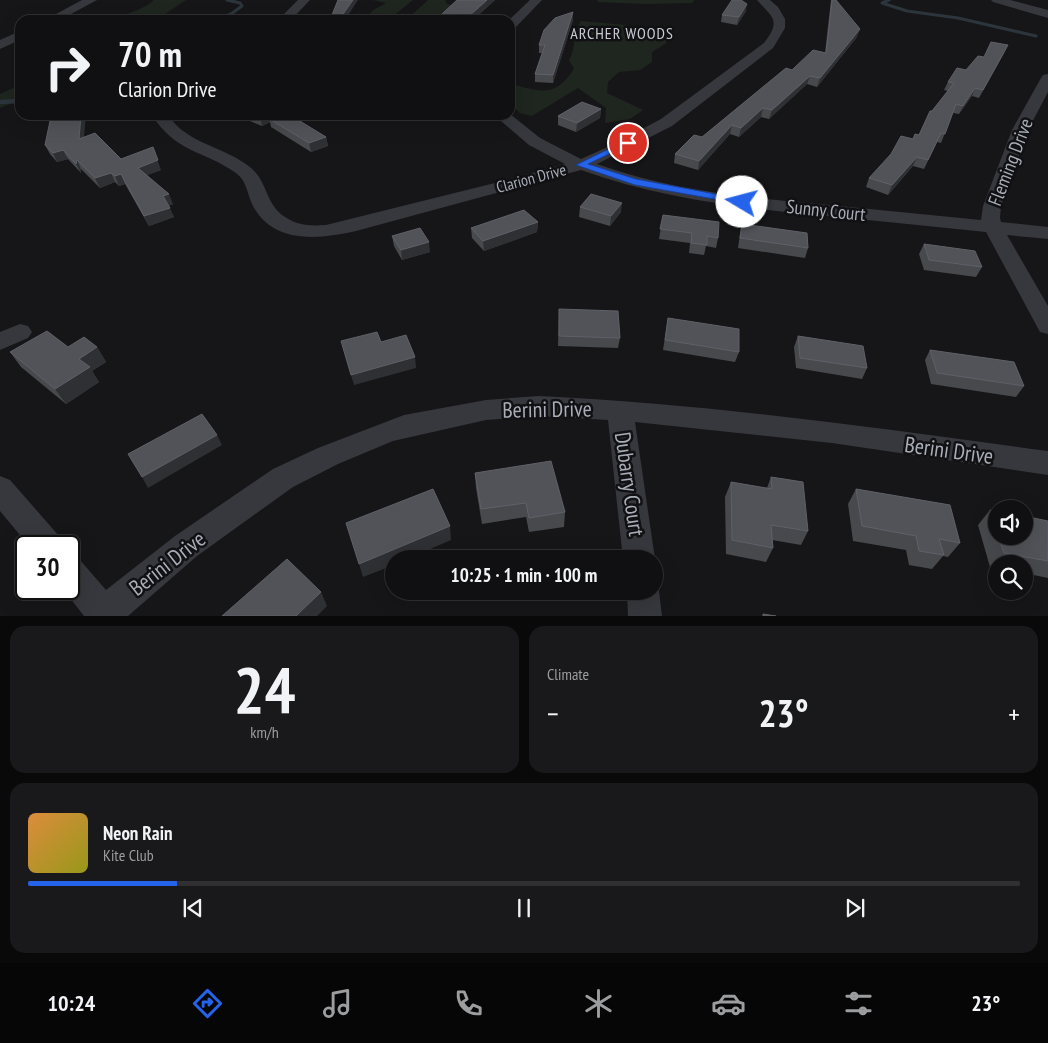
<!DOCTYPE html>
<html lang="en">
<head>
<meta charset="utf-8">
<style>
  :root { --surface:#101012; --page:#19191b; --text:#f1f3f6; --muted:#9c9d9f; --line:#303032; --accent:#2563eb }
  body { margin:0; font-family:"PT Sans Narrow",sans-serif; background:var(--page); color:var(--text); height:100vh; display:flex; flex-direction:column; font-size:19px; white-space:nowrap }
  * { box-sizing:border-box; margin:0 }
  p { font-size:16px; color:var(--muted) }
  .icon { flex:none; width:28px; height:28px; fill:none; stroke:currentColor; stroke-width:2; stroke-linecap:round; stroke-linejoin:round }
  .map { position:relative; height:616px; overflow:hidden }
  .sheet { display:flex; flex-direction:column; gap:10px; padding:10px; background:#09090a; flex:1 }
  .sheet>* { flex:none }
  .banner { position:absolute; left:15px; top:15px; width:500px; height:105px; border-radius:15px; box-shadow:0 5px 20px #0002,0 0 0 1px var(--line); background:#101012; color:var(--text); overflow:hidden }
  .tools { position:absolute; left:988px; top:500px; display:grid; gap:10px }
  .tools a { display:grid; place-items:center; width:45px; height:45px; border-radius:50%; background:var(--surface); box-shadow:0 5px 20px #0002,0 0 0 1px var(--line); font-size:25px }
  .speed { position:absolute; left:15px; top:535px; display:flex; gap:10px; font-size:25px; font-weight:700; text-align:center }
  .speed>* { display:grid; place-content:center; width:65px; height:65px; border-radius:50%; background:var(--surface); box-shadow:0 5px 20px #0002,0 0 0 1px var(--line); line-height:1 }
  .speed .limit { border:2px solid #111; border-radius:8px; background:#fff; color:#111 }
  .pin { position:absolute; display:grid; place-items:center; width:42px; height:42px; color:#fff; margin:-21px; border:2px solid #fff; border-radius:50%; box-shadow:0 1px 5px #0007 }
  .me { position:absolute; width:55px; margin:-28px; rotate:278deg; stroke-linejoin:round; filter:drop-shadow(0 0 4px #0008) }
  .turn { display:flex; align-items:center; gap:18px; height:105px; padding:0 20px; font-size:22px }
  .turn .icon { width:65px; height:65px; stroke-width:2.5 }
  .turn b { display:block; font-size:35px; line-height:42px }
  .big { font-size:38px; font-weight:700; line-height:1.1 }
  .sheet .widget { flex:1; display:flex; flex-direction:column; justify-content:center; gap:8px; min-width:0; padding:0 18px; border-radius:15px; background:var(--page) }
  .sheet .dial { align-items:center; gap:0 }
  .dial b { font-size:65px; line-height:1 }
  .song { display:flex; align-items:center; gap:15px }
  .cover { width:60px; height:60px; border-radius:8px; background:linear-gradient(135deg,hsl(30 70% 55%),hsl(60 70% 35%)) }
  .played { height:5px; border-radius:2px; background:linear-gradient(90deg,var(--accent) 15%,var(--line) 15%) }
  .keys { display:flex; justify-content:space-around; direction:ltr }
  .heat { display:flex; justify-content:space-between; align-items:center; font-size:28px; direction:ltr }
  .sheet .tiles { flex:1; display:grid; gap:10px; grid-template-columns:1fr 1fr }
  .widget:last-child { grid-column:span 2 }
  .trip { position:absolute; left:385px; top:550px; width:278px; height:50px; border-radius:25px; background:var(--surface); box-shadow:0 5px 20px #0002,0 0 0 1px var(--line); font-weight:700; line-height:50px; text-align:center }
  .tabs { display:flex; height:80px; justify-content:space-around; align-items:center; background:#060607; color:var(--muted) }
  .tabs .icon { width:35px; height:35px }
  .tabs .on { color:var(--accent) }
  .tabs b { font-size:22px; color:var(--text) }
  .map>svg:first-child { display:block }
  .green { fill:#1e261f }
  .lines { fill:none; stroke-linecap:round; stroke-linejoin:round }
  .stream-far1 { stroke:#2c353c; stroke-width:3 }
  .stream { stroke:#2c353c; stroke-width:4.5 }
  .minor { fill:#37383d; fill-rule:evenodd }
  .wall { fill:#47494d }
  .shaded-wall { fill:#2f3033 }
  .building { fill:#525359; stroke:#5f6168 }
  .route { fill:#2563eb; stroke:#184099 }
  .labels { text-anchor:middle; stroke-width:5; stroke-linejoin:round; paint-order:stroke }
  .far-neighbourhood-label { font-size:16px; letter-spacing:1px; fill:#c9ccd4; stroke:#111113 }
  .far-street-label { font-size:16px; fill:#a8adb8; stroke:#111113 }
  .street-label { font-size:19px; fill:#a8adb8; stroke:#111113 }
  .near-street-label { font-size:22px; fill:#a8adb8; stroke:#111113 }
</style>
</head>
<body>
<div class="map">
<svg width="1048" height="616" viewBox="0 0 1048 616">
  <rect width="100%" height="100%" fill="#161618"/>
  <path class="green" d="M154,0H186L156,20H117C129,11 144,10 154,0Z
    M373,0H413L388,20H366L372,11L386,3Z
    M428,0H445L447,4L466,8L443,20H406Z
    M598,0H694L692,3L646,4L597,2Z
    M581,21L626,25L643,32L669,37L665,44L652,52V62L640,70L619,72L608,82L607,93L643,110L630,119L605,123L606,108L578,88L532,116L520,113L510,104V84C541,91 554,99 574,69L569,60C577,47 572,33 581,21Z
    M20,85V100L0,108V94Z"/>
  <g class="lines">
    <path class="stream-far1" d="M889,0L882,3L907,11L958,18L1036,36
      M217,20L231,14L242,6L240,3L227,0"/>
    <path class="stream" d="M0,102L20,101"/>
    <path class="minor" d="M82,0H97L60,20H45Z
      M298,0H310L291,20H278Z
      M530,0H542L514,29L510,30L509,20Z
      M757,0H770L778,7L785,19V28L773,48L672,126L597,164C671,191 751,198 829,205C880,210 930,215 981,220L983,206L1012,130L1041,78L1043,75L1048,74V92L1028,130L1001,206L1000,218L1001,222L1048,227V239L1007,235L1048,306V334L1040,332L986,232C937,227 888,222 838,217C751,209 664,200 581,170L356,231C320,239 274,245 253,206C247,194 247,181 236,173C203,150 176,153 152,115H168C188,145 225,146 251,168C268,182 265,204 285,217C299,226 311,226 326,225L507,180L565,164L529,145L494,115L510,114L540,138L581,159L612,145L661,119L764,43C782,20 772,17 757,0Z
      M991,0H1010L1048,10V18L993,2Z
      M20,31V40L0,49V40Z
      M20,324L28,326L32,332L28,338L0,350V332Z
      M539,396C710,404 879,428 1048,451V475L832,443L635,422L655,559L654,561V559H623L608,420L539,416L486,420L393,441L338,464L293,487L197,556L128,616H84L63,589H69V556L80,560L106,590L175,536L273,469L318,448L404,415L486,400Z
      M0,476L10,480L59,536L63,546H29L0,511Z
      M654,579L659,591L662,616H628L627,591H654Z"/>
  </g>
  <path class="wall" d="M457,0H495L473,20H442V14Z
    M831,0H836L857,37L817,87L807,84L769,119L761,117L739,137L730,134L698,170L674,163L675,154L702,137L792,70L825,53Z
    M746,11L737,25L721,22L722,15Z
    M573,12V20L553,83L535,82V74L542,53H539V45Z
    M1004,53L979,98L972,96L959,114L953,113L941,143L937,142L924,169L913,166L888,195L866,187L869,178L913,139L919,135L932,111L948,91L944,90L948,82L984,57Z
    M601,109L600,118L576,132L558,125V116Z
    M235,115H290L326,137L328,146L311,152L271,127L270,122L262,126Z
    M84,137L121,159L161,170L147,175L173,204L168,206L174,217L149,226L125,184L119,186L115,182L100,188L81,169V173L68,159L57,162L50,154L45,145Z
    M580,207L621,212L610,226L579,217Z
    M663,215L718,238L716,248L706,246L704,255L689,253L690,243L659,239Z
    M538,222L537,232L484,251L472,238L471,228Z
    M742,224L808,248L805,258L738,248L740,234Z
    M392,236L430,252L402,260L394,246Z
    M924,244L982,267L976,277L924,270L919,254Z
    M559,309L620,338L618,348L558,346Z
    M668,318L739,352L735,362L663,350Z
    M798,336L867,368L862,379L796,368L794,347Z
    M68,347H97L106,362L92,371L99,382L66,404L21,367L10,352Z
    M930,350L1024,386L1016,397L931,384L925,360Z
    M475,473L565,512L564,527L529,532L526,517L482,524L476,488Z
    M771,477L808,531L801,545L772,540L773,548L766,562L726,554L725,497L731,482L767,488Z
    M856,489L960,543L948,557L943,556L932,569L909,565L906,550L853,541L848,504Z
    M990,510L996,512V536H1024L1048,521V578L1024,573V564H996V568L990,567L978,525Z"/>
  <path class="shaded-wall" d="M353,0H358L345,20H339Z
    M487,0H495L473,20H469L468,17Z
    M747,4L746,11L737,25L739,17Z
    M573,12V20L553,83V75Z
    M860,29L857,37L817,87L820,78Z
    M1008,45L1004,53L979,98L983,90Z
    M810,76L807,84L769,119L772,110Z
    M975,88L972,96L959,114L963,106Z
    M763,108L761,117L739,137L741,128Z
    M601,109L600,118L576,132L577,123Z
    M81,115H86L83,148L79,139Z
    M263,115H274L268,118L270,122L262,126L260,117Z
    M428,115H446V116L428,118Z
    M732,125L730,134L698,170L699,161Z
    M326,137L328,146L311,152L309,143Z
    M153,147L161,170L143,177L138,168Z
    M63,150L68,159L57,162L53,153Z
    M917,157L913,166L888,195L892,185Z
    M77,160L81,169V173L76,164Z
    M111,173L115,182L100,188L95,178Z
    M121,174L125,184L119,186L115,176Z
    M169,194L173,204L167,206L163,196Z
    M622,203L621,212L610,226L611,216Z
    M170,208L174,217L149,226L144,216Z
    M538,222L537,232L484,251L483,241Z
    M429,242L430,252L402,260L401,250Z
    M97,347L106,362L92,371L99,382L66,404L55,389L79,359Z
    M415,357L416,368L354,385L351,375Z
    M217,435L222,445L148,488L142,477Z
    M450,526L451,540L407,559H394V565L363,577L359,564Z
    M321,592L327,606L317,616H296Z"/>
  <path class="building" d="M338,0H353L339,20H330Z
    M457,0H487L468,17L442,14Z
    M732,0H741L747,4L739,17L722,15Z
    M832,0H836L860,29L820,78L810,76L772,110L763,108L741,128L732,125L699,161L675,154L694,135L702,137L786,68L792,70L813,50L826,53Z
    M573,12L553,75L535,74L545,45H539L544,30L555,18Z
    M991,42L1008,45L983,90L975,88L963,106L956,104L945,134L941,133L928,160L917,157L892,185L869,178L891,154L901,136L913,139L915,134L919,135L930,111H932L954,83L948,82L957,68L966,70L978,56L984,57Z
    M582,102L601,109L577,123L558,116Z
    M58,115H81L79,139L95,133L121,159L153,147L158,160L138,168L169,194L163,196L170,208L144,216L121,174L115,176L111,173L95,178L77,160L76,164L63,150L53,153L45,145L50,121L57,120Z
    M270,115H290L326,137L309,143L268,118Z
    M591,194L622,203L611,216L580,207Z
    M524,210L538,222L483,241L471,228Z
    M663,215L719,222L718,238L707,236V245L691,243L692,233L660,229Z
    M742,224L807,233L808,248L740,238Z
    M420,228L429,242L401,250L392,236Z
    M924,244L975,251L982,267L929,260Z
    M559,309L618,311L620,338L559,336Z
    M668,318L739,329V352L665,340Z
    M47,331L68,347L84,337L97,347L79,359L90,367L55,389L10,352Z
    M377,332L381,342L406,335L415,357L351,375L341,341Z
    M798,336L863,346L867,368L800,358Z
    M930,350L1014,362L1024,386L937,373Z
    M202,414L217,435L142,477L128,454Z
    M551,461L565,512L529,518L526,503L481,509L475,473Z
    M771,477L803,482L808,531L771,525L773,548L732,540L731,482L772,489Z
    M433,489L450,526L359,564L346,523Z
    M856,489L950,505L960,543L939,539L944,555L919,551L916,536L862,526Z
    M990,510L996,512V531Z
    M1024,516L1048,521V561L1004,553L998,536H1024Z
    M287,559L321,592L296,616H222Z
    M763,614L776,616H763Z"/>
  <path class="route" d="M625,141L632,143L588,164L636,179L742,199L746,202L742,204L635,185L576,165Z"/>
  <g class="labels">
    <g class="far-neighbourhood-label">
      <text x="622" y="39">ARCHER WOODS</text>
    </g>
    <g class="far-street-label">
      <text transform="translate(531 178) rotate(-15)" y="6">Clarion Drive</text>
    </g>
    <g class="street-label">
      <text transform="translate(1010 162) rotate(-69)" y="7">Fleming Drive</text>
      <text transform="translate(826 210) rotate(6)" y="7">Sunny Court</text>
    </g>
    <g class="near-street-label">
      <text transform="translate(547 409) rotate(-1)" y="8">Berini Drive</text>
      <text transform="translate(949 450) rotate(8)" y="8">Berini Drive</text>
      <text transform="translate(630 484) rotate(82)" y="8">Dubarry Court</text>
      <text transform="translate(167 563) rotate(-38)" y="8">Berini Drive</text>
    </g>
  </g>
</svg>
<div class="tools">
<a><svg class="icon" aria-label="sound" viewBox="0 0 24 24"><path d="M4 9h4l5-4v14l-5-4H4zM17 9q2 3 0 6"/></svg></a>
<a><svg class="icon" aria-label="search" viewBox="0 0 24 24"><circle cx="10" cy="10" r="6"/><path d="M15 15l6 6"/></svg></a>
</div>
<div class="speed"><div class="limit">30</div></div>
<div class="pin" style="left:628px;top:143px;background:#d93025"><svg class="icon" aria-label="arrive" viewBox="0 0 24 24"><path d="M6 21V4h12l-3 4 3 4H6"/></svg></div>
<svg class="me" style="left:742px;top:202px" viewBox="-20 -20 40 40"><circle r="19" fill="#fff"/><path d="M0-13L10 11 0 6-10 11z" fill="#2563eb"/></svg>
<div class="trip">10:25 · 1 min · 100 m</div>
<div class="banner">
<div class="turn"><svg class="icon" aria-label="right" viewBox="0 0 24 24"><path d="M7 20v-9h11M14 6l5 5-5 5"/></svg><div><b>70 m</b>Clarion Drive</div></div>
</div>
</div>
<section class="sheet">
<div class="tiles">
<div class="widget dial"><b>24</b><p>km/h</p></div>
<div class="widget"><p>Climate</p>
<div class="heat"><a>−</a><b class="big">23°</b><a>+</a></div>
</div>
<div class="widget">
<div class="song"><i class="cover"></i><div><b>Neon Rain</b><p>Kite Club</p></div></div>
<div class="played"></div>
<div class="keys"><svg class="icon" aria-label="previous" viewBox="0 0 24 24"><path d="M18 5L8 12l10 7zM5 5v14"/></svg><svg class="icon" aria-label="pause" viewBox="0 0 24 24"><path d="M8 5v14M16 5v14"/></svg><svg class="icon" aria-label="next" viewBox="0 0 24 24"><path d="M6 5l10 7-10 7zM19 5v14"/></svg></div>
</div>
</div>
</section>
<nav class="tabs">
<b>10:24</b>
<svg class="icon on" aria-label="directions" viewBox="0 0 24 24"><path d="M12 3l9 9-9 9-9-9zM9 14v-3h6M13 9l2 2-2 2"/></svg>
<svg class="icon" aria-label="music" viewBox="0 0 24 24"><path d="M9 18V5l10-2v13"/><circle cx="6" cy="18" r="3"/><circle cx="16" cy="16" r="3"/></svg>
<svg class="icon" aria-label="phone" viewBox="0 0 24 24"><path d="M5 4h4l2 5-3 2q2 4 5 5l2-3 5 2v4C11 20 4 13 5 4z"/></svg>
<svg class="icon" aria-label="climate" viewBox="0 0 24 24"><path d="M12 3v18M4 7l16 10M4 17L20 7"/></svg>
<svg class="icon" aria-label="car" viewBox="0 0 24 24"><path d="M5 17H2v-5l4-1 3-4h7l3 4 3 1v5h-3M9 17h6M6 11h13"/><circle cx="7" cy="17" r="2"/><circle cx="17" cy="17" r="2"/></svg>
<svg class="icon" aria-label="filters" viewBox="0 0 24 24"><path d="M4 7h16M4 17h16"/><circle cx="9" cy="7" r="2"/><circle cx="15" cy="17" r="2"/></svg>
<b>23°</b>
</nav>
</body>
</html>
